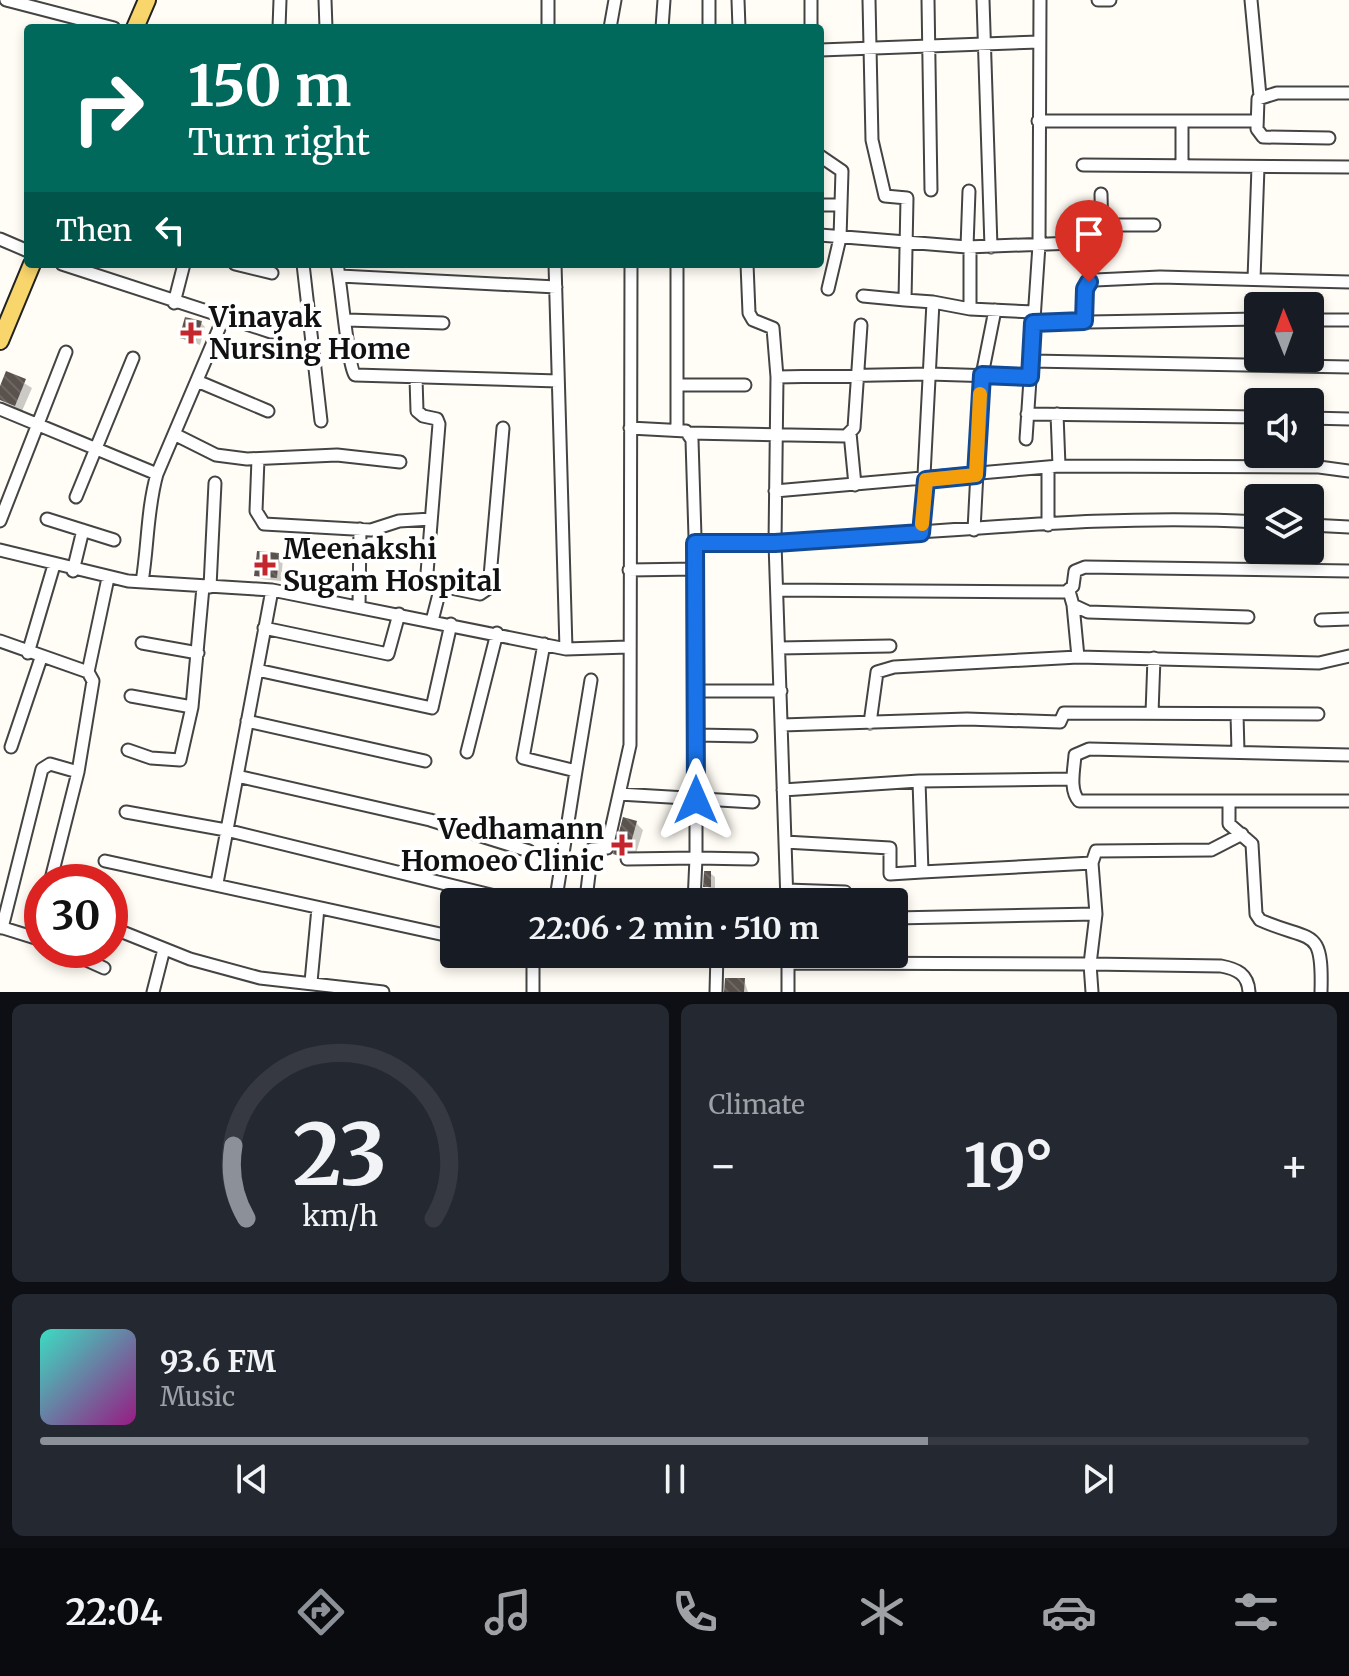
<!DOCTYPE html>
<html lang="en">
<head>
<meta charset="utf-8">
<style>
  :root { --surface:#171b24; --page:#242831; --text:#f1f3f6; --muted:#9ea1a6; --line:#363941; --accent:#8c9099 }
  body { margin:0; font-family:Merriweather,serif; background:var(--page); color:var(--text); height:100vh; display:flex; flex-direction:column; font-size:30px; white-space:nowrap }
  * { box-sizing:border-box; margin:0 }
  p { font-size:26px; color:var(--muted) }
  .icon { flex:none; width:44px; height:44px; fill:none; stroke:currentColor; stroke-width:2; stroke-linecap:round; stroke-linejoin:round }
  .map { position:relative; height:992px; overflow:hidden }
  .panel { display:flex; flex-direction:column; gap:12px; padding:12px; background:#0d0f14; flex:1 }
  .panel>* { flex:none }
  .guide { position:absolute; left:24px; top:24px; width:800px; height:244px; border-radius:8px; box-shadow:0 4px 12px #0003; background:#00695c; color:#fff; overflow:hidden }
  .needle { width:52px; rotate:359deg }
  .controls { position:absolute; left:1244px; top:292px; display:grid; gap:16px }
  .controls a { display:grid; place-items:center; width:80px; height:80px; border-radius:8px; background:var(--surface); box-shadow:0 4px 12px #0003; font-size:40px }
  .speed { position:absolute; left:24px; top:864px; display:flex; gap:16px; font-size:40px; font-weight:700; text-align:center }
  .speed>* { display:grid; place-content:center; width:104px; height:104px; border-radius:50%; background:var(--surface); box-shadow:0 4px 12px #0003; line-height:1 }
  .speed .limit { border:12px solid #d22; background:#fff; color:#111 }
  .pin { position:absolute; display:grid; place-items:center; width:68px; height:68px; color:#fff; margin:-82px -34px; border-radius:50% 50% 50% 0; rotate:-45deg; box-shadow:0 0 8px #0007 }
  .pin .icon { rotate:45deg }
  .me { position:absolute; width:88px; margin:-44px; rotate:0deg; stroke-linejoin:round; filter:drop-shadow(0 0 6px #0008) }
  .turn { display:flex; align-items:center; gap:28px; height:168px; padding:0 32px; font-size:36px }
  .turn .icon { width:104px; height:104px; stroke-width:2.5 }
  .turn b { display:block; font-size:56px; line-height:68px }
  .then { display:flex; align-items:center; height:76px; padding:0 32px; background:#0003; gap:16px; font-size:30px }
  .big { font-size:60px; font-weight:700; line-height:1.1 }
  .panel .card { flex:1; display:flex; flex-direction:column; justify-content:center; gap:12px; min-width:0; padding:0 28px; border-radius:12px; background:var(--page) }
  .panel .dial { align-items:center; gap:0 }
  .dial svg { height:208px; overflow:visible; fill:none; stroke:var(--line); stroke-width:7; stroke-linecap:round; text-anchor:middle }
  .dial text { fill:var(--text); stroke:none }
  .song { display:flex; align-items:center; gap:24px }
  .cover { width:96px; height:96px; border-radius:12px; background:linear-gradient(135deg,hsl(170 70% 55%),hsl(310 70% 35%)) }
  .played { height:8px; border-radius:4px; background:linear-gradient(90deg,var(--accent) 70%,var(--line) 70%) }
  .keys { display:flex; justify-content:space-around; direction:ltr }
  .heat { display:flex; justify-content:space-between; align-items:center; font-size:44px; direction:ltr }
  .panel .tiles { flex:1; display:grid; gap:12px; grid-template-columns:1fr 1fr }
  .card:last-child { grid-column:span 2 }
  .trip { position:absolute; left:440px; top:888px; width:468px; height:80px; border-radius:8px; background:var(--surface); box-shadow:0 4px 12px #0003; font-weight:700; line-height:80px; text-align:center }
  .tab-bar { display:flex; height:128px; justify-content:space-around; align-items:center; background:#090b0e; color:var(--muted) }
  .tab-bar .icon { width:56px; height:56px }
  .tab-bar .selected { color:var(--accent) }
  .tab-bar b { font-size:36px; color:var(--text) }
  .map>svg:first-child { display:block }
  .shadow { fill:#0003 }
  .building { fill:url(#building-back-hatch) }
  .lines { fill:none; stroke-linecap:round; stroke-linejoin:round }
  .minor-casing { stroke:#444; stroke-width:15 }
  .primary-casing { stroke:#222; stroke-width:20 }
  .minor { stroke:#fff; stroke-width:11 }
  .primary { stroke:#f9d66b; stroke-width:16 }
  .route-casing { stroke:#114b97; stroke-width:20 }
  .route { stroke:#1a73e8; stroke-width:14 }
  .slow { stroke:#f59e0b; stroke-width:14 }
  .poi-dot { fill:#c4262e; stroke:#fff; stroke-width:3 }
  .labels { text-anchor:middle; stroke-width:8; stroke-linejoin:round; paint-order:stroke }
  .poi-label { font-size:28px; font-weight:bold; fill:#111; stroke:#fff; text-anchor:start }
</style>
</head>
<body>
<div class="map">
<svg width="1349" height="992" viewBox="0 0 1349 992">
  <defs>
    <pattern id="building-back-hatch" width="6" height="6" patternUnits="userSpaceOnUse" patternTransform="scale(2)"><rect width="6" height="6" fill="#5a524d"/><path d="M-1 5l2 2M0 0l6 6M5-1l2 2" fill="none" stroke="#6d6662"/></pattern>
  </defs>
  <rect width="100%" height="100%" fill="#fffdf5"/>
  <path class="shadow" d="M201,323L205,327L200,345L181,337Z
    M8,373L32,388L22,411L0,400Z
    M278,555L283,559L281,581L261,579L257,575Z
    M636,823L643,830L635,857L622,860L615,854Z
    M710,873L715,877V890L705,886Z
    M678,894H685L690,902H678Z
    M726,896H746L750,902H726Z
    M750,954H774V956L754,958Z
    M744,980L748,992H726Z"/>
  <path class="building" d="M185,317L202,321L196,342L179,338Z
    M6,371L26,379L15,406L0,400V386Z
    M257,551L279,553L277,578L254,576Z
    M623,817L637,821L629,850L619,856L613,854Z
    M704,871H711V887H703Z
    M725,978H745L744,992H724Z"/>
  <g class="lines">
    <defs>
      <path id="minor" d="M6,0L114,28
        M325,0L326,28
        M548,0V28
        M709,0V28
        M738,0L739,28
        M869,0L872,140L885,196L907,198L905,300L933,302
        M928,0L931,190
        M983,0L991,247
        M1098,0H1110
        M1251,0L1260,96
        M279,28L280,0
        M610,28L615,0
        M662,28L664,0
        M811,28V0
        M820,50L1039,42
        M1038,121H1257
        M1182,121V166
        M1329,138L1263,137L1257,129L1258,99L1277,93H1349
        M820,156L842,171L840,238L828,289
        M1083,165L1349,167
        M820,205H841
        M1102,225H1154
        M820,235L967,247L1099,242L1102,236L1101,194
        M0,239L28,251
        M967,247L969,191
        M62,264L271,332
        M235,264L272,273
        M303,264L321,421
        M337,264C341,283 348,367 355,375L558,381
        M555,264L566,649
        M677,264V430
        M747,264L749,313L753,320L773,328L777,377L775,543L787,902
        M340,276L556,287
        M1254,279L1258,167
        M863,296L905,300
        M174,303L184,264
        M970,309L1034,312
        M347,320L443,323
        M1310,320H1349
        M1084,321L1085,289L1095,280L1160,277L1349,282
        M1033,323L1258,319
        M1031,361L1349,367
        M777,377L929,374L1030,377
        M416,378L417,411L423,416L437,419L439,424L427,573L430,581L441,586L432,621
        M197,381L268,411
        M678,385H745
        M0,409L157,474L223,319
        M1027,414L1258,417
        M1057,414L1059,466
        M1310,418L1349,419
        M689,433L846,436L854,428L861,325
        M850,433L855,485
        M174,434L216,455L247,459L337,455L400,462
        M1026,439L1039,245L1040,0
        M258,459L256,511L264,524L371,530L399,521L431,519
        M775,491L1059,466L1319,467L1349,471
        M76,497L133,358
        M47,519L114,540
        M0,521L66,352
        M1048,525V467
        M1310,525L1349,527
        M974,530L982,375L995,310
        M921,533L933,302L970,309V247
        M695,543C883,542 1071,511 1258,522
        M0,550L128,581L272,590L566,649L628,647
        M629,570L696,569
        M73,571L83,530
        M142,582C148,546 147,509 157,474
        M441,586L480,594L489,588L503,428
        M210,587L215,483
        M778,590L1066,592L1073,586L1075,571L1085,567L1349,571
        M1069,591L1073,605L1088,612L1248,617
        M1073,605L1078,657
        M359,607L360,529
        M1321,620L1349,619
        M264,628L388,654L399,614
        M0,641L88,672L93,681L78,772L51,879
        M142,643L198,653
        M544,644L523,758L576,771L556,898
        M779,648L890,646
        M28,653L54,565
        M257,670L432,708L451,624
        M88,672L108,578
        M696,691H781
        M131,696L192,707
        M1152,713L1154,658
        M1237,714L1238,752
        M247,721L425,761
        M870,723L877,672L894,667L1078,657L1319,663L1349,656
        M782,725L967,719L1060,722L1064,713L1318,714
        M696,735L751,736
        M11,747L41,658
        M128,750L151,758L180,760L192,707L203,587
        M467,752L497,633
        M1349,755L1089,749L1075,755C1074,770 1069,790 1079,801H1349
        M576,771L591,680
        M237,776L430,820L529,851
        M919,781L922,872L1092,863
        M783,790L919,781L1073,779
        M619,794L753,802
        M1229,801V824L1252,844L1256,914L1260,920C1312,943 1323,925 1321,992
        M126,812L226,830L511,900L535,902
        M1242,834L1211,850L1096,851L1092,863L1096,914L1090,964L1221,966C1237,969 1248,974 1249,992
        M785,842L890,848V874L922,872
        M627,859L696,858V569L692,440L686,431L630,428
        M105,861L454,937
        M217,883L272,590
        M787,890L845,892L846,902
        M537,902L586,899L592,849L607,848L630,745L631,264
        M694,902L696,858L752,859
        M894,918L1096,914
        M0,927L42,940
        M110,927L190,959L260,978L383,992
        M2,928L42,769L50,764L78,772
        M64,950L104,968
        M525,954L631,959
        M788,954V992
        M789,963L1090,964L1092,992
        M311,982L318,908
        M153,992L164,949
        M533,992V954
        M716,992L717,954"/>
      <path id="primary" d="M135,28L147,0
        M0,341L32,264"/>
    </defs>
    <use href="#minor" class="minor-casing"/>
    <use href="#primary" class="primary-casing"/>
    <use href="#minor" class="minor"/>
    <use href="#primary" class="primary"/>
  </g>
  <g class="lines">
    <defs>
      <path id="route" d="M696,800L695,543H775L921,533L926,480L976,475L982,375L1030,377L1033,323L1084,321L1085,289L1089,282"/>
    </defs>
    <use href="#route" class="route-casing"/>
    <use href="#route" class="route"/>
    <path class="slow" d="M922,524L926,480L976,475L980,394"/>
  </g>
  <g class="poi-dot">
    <path d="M187 321h8v8h8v8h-8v8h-8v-8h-8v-8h8z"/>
    <path d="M261 553h8v8h8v8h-8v8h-8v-8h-8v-8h8z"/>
    <path d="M618 833h8v8h8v8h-8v8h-8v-8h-8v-8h8z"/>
  </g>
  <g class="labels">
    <g class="poi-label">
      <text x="209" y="327">Vinayak<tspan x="209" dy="32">Nursing Home</tspan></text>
      <text x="283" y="559">Meenakshi<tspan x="283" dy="32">Sugam Hospital</tspan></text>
      <text x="604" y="839" text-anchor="end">Vedhamann<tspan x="604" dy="32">Homoeo Clinic</tspan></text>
    </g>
  </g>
</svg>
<div class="controls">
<a><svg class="needle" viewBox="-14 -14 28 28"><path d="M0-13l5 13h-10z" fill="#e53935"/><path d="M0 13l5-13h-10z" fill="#9ea1a6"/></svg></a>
<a><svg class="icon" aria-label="sound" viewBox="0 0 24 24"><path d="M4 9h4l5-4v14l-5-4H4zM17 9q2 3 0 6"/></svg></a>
<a><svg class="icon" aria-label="layers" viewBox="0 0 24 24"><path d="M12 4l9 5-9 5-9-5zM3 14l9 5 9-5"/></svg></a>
</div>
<div class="speed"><div class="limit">30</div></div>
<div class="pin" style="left:1089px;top:282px;background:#d93025"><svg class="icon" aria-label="arrive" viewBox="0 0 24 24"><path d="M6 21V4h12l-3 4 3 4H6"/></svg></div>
<svg class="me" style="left:696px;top:800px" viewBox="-20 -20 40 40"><path d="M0-17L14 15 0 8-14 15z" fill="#1a73e8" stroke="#fff" stroke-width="4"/></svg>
<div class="trip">22:06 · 2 min · 510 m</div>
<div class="guide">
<div class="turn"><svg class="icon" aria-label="right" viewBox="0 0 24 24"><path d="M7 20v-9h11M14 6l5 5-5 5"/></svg><div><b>150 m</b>Turn right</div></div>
<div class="then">Then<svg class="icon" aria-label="left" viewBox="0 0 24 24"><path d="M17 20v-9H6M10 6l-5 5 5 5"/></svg></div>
</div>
</div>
<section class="panel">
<div class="tiles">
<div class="card dial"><svg viewBox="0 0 100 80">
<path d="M14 69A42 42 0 1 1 86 69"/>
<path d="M14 69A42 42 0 0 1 9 41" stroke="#8c9099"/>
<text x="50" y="56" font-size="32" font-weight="700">23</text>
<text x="50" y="72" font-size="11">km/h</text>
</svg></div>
<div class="card"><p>Climate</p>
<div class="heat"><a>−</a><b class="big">19°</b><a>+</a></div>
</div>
<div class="card">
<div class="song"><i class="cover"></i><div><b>93.6 FM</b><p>Music</p></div></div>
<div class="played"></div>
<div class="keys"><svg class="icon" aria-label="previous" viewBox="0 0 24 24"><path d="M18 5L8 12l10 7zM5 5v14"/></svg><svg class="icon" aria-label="pause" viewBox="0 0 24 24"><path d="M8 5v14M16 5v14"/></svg><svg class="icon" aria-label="next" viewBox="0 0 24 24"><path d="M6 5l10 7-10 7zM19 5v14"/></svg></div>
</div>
</div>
</section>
<nav class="tab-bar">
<b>22:04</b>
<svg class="icon selected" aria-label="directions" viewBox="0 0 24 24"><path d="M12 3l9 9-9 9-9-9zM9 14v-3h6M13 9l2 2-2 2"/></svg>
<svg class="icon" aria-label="music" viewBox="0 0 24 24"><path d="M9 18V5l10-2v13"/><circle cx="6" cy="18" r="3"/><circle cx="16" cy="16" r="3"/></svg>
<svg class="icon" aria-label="phone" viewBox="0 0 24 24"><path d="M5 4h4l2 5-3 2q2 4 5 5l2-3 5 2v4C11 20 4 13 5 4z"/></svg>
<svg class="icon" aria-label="climate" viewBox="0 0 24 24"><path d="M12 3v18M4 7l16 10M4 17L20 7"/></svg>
<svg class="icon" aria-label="car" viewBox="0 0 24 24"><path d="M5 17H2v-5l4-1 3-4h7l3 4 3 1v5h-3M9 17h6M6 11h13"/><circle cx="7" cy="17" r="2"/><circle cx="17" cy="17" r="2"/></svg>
<svg class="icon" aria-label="filters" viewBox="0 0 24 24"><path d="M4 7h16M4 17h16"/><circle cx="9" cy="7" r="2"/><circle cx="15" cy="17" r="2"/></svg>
</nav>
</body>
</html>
